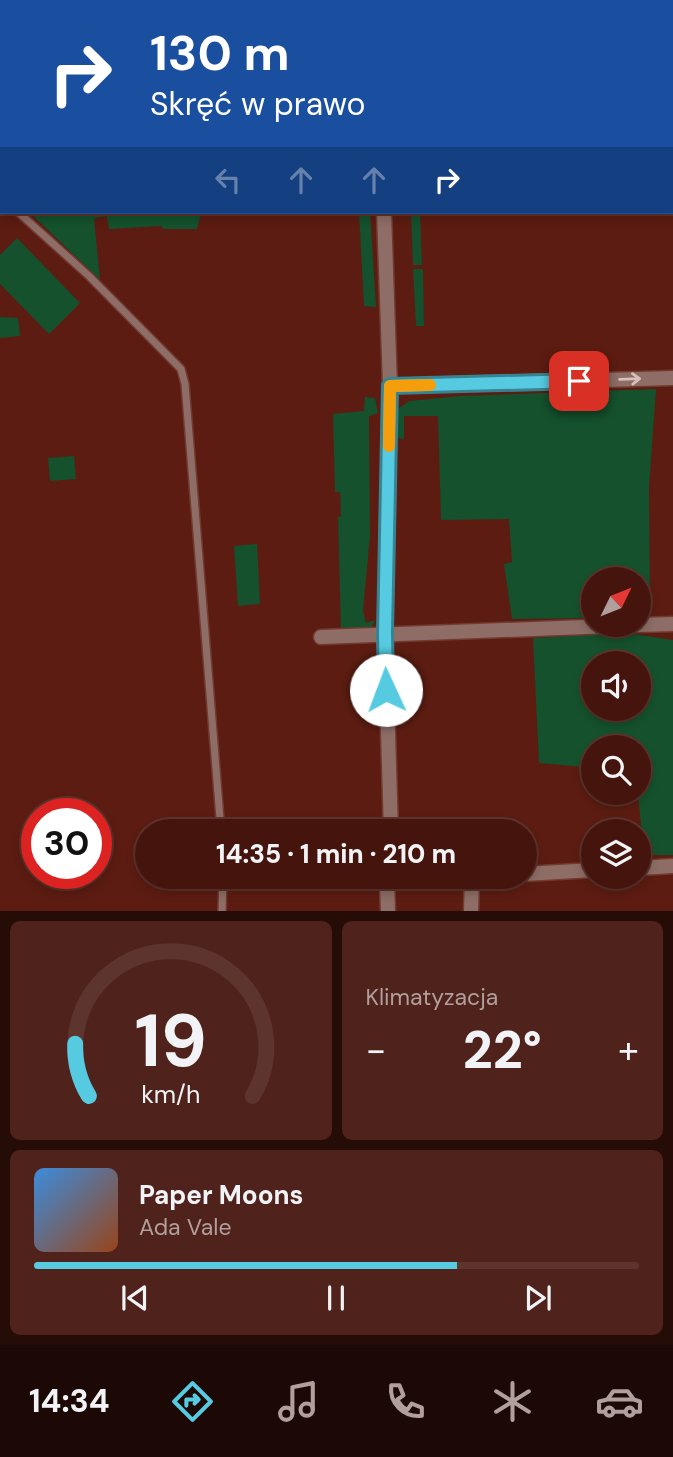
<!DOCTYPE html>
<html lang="pl">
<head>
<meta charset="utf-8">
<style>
  :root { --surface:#45150d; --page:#4f221b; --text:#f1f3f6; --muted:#b09f9d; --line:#5d342e; --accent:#55cae0 }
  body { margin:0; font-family:"DM Sans",sans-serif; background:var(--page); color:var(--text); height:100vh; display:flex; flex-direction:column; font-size:26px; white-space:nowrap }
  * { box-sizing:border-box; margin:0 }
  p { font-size:23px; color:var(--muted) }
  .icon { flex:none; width:38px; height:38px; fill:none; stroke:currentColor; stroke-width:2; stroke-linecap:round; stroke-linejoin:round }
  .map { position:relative; height:911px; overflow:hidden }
  .sheet { display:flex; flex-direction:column; gap:10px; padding:10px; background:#260c07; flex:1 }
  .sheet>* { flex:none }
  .top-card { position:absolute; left:0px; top:0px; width:674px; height:214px; box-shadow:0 4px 10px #0003,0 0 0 2px var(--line); background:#1a4fa0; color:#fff; overflow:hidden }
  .needle { width:46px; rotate:47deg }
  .controls { position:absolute; left:581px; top:567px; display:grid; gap:14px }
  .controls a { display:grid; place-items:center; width:70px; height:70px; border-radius:50%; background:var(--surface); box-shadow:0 4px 10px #0003,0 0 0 2px var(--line); font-size:35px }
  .speed { position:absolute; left:21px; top:798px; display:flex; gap:14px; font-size:35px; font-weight:700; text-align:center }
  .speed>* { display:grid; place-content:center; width:91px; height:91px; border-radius:50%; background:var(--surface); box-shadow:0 4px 10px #0003,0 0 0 2px var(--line); line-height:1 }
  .speed .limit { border:10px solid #d22; background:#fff; color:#111 }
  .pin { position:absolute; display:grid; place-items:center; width:60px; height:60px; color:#fff; margin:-30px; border-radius:14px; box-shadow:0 4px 10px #0006 }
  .me { position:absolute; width:77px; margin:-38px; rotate:358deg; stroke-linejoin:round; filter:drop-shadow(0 0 5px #0008) }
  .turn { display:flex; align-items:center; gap:24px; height:147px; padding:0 35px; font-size:32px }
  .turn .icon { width:91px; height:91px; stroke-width:2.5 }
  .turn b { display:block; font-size:49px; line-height:60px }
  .lanes { display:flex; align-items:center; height:66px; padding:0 35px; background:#0003; justify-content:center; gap:35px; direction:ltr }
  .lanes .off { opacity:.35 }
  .big { font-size:52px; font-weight:800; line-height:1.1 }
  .sheet .card { flex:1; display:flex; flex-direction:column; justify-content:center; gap:10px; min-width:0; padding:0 24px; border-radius:10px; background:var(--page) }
  .sheet .dial { align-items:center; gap:0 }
  .dial svg { height:182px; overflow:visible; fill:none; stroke:var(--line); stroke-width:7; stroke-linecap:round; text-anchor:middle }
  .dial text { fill:var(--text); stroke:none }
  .song { display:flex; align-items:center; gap:21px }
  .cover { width:84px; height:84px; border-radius:10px; background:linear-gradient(135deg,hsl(210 70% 55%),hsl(20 70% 35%)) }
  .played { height:7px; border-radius:4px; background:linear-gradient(90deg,var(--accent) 70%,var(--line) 70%) }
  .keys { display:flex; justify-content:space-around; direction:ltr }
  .heat { display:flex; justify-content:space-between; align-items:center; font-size:38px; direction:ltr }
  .sheet .tiles { flex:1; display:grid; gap:10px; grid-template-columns:1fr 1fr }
  .card:last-child { grid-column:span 2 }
  .trip { position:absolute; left:135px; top:819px; width:402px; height:70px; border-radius:35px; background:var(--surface); box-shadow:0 4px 10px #0003,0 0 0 2px var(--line); font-weight:800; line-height:70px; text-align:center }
  .tab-bar { display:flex; height:112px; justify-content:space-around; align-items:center; background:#1c0805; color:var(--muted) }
  .tab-bar .icon { width:49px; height:49px }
  .tab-bar .current { color:var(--accent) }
  .tab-bar b { font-size:32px; color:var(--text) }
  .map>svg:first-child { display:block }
  .green { fill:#14512c; fill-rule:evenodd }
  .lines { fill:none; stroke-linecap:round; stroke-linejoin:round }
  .lane-casing { stroke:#72392f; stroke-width:10 }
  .street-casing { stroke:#72392f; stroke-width:17 }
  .lane { stroke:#8d6d66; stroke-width:7 }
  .street { stroke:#8d6d66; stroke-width:14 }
  .oneway { stroke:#d5bfba }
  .route-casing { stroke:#378392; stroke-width:18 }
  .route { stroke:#55cae0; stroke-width:12 }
  .slow { stroke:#f59e0b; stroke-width:12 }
</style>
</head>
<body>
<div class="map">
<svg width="673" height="911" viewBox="0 0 673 911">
  <rect width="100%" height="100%" fill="#5c1c11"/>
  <path class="green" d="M0,0H353V2H2V186Z
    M29,212H201L197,229H163L161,226L109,229L107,216L94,218L100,280Z
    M359,212H370L376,307L364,306Z
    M411,212H420L422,265H413Z
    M17,238L80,303L49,334L0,284V255Z
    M413,269H423L424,326H416Z
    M0,317L18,318L20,336L0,338Z
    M656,389L649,487L650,615L639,616V579H593V618L512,619L504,564L512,562L509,519L441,520L438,416H404V439L396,438L395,411L409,401L460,396Z
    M365,397L375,398L378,413L369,416L370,536L363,611L366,623L375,620L371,629L341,633L338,517L341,516L340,492H335L333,414L364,411Z
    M74,456L76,479L50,481L48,458Z
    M257,544L260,604L238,606L234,546Z
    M627,633L673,640V855H644L638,794H591L583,767L539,763L533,638ZM593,663H639V709H593ZM593,747H639V793H593Z"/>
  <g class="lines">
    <defs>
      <path id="lane" d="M0,194L2,196
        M18,212L89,276L181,369L185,384L221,831
        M222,911L223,877"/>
      <path id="street" d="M364,0L365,2
        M672,137L673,138
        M384,212L390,386L385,633L391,831
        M390,386L673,378
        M639,625L673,624
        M321,637L638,625
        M639,868L673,866
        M525,874L593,870
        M287,877L393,883
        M393,877V883L470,877
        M387,883L388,911
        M471,911L472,877"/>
    </defs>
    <use href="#lane" class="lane-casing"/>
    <use href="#street" class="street-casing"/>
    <use href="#lane" class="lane"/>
    <use href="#street" class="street"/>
  </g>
  <defs><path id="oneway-shaft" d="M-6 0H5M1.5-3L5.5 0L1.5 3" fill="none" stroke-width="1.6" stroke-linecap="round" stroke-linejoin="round" transform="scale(1.75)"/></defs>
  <use class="oneway" href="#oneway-shaft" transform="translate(630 379) rotate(-2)"/>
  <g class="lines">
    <defs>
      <path id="route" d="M386,690L385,633L390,386L579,381"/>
    </defs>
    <use href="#route" class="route-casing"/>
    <use href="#route" class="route"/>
    <path class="slow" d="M389,446L390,386L430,385"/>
  </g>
</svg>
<div class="controls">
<a><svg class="needle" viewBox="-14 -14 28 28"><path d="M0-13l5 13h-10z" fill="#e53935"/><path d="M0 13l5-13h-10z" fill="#b09f9d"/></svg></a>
<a><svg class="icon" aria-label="sound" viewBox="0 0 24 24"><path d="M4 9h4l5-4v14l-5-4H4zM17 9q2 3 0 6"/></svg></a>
<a><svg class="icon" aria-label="search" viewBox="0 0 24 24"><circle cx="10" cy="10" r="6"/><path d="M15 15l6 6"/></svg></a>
<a><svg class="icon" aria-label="layers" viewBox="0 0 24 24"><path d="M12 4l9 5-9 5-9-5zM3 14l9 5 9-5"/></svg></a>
</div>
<div class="speed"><div class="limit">30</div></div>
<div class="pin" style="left:579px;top:381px;background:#d93025"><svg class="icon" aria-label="arrive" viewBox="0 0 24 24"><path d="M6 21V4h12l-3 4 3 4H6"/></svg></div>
<svg class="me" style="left:386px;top:690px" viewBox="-20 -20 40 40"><circle r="19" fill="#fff"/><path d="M0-13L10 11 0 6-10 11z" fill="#55cae0"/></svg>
<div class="trip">14:35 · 1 min · 210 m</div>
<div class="top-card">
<div class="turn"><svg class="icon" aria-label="right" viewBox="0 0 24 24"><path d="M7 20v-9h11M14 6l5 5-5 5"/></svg><div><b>130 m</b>Skręć w prawo</div></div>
<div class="lanes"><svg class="icon off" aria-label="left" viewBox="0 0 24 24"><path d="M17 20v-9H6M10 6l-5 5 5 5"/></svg><svg class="icon off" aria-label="ahead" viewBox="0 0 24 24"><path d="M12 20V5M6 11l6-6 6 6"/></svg><svg class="icon off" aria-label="ahead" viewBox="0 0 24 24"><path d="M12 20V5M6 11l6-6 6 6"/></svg><svg class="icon" aria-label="right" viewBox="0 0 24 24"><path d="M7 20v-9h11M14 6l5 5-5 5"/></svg></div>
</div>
</div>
<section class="sheet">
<div class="tiles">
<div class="card dial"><svg viewBox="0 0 100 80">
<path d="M14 69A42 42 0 1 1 86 69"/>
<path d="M14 69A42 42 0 0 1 8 46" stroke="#55cae0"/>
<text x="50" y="56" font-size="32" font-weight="700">19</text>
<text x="50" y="72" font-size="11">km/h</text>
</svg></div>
<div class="card"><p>Klimatyzacja</p>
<div class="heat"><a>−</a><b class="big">22°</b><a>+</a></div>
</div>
<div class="card">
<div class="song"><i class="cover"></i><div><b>Paper Moons</b><p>Ada Vale</p></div></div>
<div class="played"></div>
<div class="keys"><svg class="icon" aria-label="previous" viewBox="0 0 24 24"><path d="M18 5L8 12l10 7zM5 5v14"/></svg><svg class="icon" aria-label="pause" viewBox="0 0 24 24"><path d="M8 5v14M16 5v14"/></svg><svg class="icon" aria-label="next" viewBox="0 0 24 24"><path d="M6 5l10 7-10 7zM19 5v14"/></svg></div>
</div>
</div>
</section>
<nav class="tab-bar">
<b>14:34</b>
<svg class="icon current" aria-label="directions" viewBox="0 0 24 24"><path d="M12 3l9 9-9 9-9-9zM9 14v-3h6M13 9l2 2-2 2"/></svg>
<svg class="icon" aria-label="music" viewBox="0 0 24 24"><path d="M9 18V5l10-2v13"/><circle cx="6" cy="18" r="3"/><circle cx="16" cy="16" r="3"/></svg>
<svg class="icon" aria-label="phone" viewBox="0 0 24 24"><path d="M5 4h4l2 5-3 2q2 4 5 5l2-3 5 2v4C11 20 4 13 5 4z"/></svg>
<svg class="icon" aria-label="climate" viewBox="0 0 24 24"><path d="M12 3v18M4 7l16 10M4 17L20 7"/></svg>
<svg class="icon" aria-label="car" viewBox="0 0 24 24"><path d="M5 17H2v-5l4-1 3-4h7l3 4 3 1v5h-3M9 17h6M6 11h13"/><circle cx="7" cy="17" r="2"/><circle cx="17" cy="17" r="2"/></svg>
</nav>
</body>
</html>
